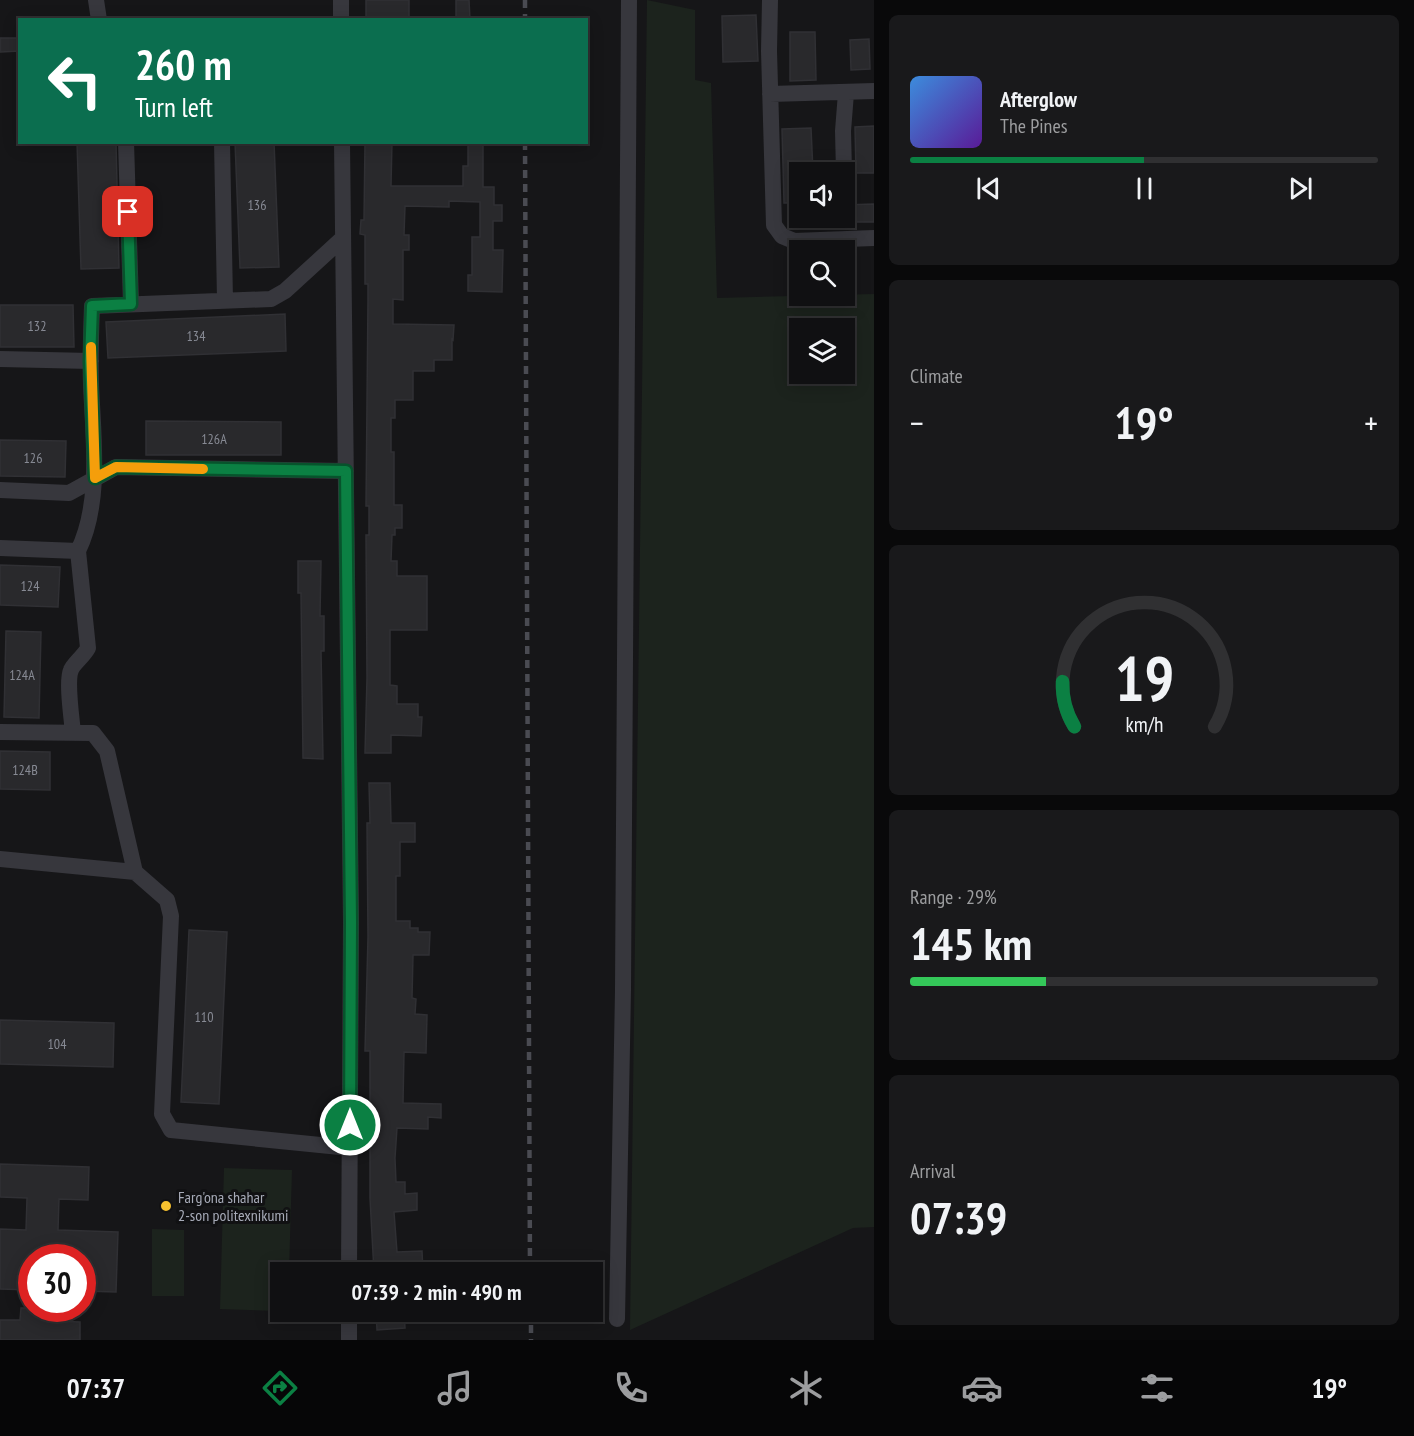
<!DOCTYPE html>
<html lang="en">
<head>
<meta charset="utf-8">
<style>
  :root { --surface:#101012; --page:#19191b; --text:#f1f3f6; --muted:#9c9d9f; --line:#303032; --accent:#0b8043 }
  body { margin:0; font-family:"PT Sans Narrow",sans-serif; background:var(--page); color:var(--text); height:100vh; display:flex; flex-direction:column; font-size:22px; white-space:nowrap }
  * { box-sizing:border-box; margin:0 }
  p { font-size:20px; color:var(--muted) }
  .icon { flex:none; width:33px; height:33px; fill:none; stroke:currentColor; stroke-width:2; stroke-linecap:round; stroke-linejoin:round }
  .map { position:relative; flex:1; overflow:hidden }
  .panel { display:flex; flex-direction:column; gap:15px; padding:15px; background:#09090a; width:540px }
  .panel>* { flex:none }
  .top-card { position:absolute; left:18px; top:18px; width:570px; height:126px; border-radius:0px; box-shadow:0 3px 15px #0003,0 0 0 2px var(--line); background:#0b6e4f; color:#fff; overflow:hidden }
  .buttons { position:absolute; left:789px; top:162px; display:grid; gap:12px }
  .buttons a { display:grid; place-items:center; width:66px; height:66px; border-radius:0px; background:var(--surface); box-shadow:0 3px 15px #0003,0 0 0 2px var(--line); font-size:30px }
  .speed { position:absolute; left:18px; top:1244px; display:flex; gap:12px; font-size:30px; font-weight:700; text-align:center }
  .speed>* { display:grid; place-content:center; width:78px; height:78px; border-radius:50%; background:var(--surface); box-shadow:0 3px 15px #0003,0 0 0 2px var(--line); line-height:1 }
  .speed .limit { border:9px solid #d22; background:#fff; color:#111 }
  .pin { position:absolute; display:grid; place-items:center; width:51px; height:51px; color:#fff; margin:-26px; border-radius:12px; box-shadow:0 3px 9px #0006 }
  .me { position:absolute; width:66px; margin:-33px; rotate:0deg; stroke-linejoin:round; filter:drop-shadow(0 0 4px #0008) }
  .turn { display:flex; align-items:center; gap:21px; height:126px; padding:0 18px; font-size:27px }
  .turn .icon { width:78px; height:78px; stroke-width:2.5 }
  .turn b { display:block; font-size:42px; line-height:51px }
  .big { font-size:45px; font-weight:700; line-height:1.1 }
  .panel .widget { flex:1; display:flex; flex-direction:column; justify-content:center; gap:9px; min-width:0; padding:0 21px; border-radius:9px; background:var(--page) }
  .panel .dial { align-items:center; gap:0 }
  .dial svg { height:156px; overflow:visible; fill:none; stroke:var(--line); stroke-width:7; stroke-linecap:round; text-anchor:middle }
  .dial text { fill:var(--text); stroke:none }
  .song { display:flex; align-items:center; gap:18px }
  .cover { width:72px; height:72px; border-radius:9px; background:linear-gradient(135deg,hsl(210 70% 55%),hsl(270 70% 35%)) }
  .played { height:6px; border-radius:3px; background:linear-gradient(90deg,var(--accent) 50%,var(--line) 50%) }
  .keys { display:flex; justify-content:space-around; direction:ltr }
  .heat { display:flex; justify-content:space-between; align-items:center; font-size:33px; direction:ltr }
  .charge { height:9px; border-radius:4px; background:linear-gradient(90deg,#34c759 29%,var(--line) 0) }
  .trip { position:absolute; left:270px; top:1262px; width:333px; height:60px; border-radius:0px; background:var(--surface); box-shadow:0 3px 15px #0003,0 0 0 2px var(--line); font-weight:700; line-height:60px; text-align:center }
  .dock { display:flex; height:96px; justify-content:space-around; align-items:center; background:#060607; color:var(--muted) }
  .dock .icon { width:42px; height:42px }
  .dock .selected { color:var(--accent) }
  .dock b { font-size:27px; color:var(--text) }
  main { display:flex; flex:1; min-height:0 }
  .map>svg:first-child { display:block }
  .green { fill:#1c231d; fill-rule:evenodd }
  .building { fill:#29292c; stroke:#303034; stroke-width:1.5 }
  .lines { fill:none; stroke-linecap:round; stroke-linejoin:round }
  .minor { stroke:#37373d; stroke-width:16 }
  .rail { stroke:#4a4b52; stroke-width:4.5; stroke-dasharray:8 6; stroke-linecap:butt }
  .route-casing { stroke:#07532c; stroke-width:15 }
  .route { stroke:#0b8043; stroke-width:10 }
  .slow { stroke:#f59e0b; stroke-width:10 }
  .poi-dot { fill:#f7c12f; stroke:#111113; stroke-width:2 }
  .labels { text-anchor:middle; stroke-width:6; stroke-linejoin:round; paint-order:stroke }
  .number-label { font-size:14px; fill:#878a94 }
  .poi-label { font-size:16px; fill:#a7abb8; stroke:#111113; text-anchor:start }
</style>
</head>
<body>
<main>
<div class="map">
<svg width="874" height="1340" viewBox="0 0 874 1340">
  <rect width="100%" height="100%" fill="#161618"/>
  <path class="green" d="M647,0L695,10V80L711,83L717,298L874,294V1227L853,1228L630,1330ZM800,328H844V374H800Z
    M224,1168L292,1170L289,1272H280V1311L220,1309Z
    M152,1229L184,1230V1296H152Z"/>
  <path class="building" d="M366,0H409V20H366Z
    M456,0H469L470,20H456Z
    M756,15L758,61L723,62L722,16Z
    M790,32H815L816,80L790,81Z
    M0,38H20V51L0,52Z
    M869,39L870,69L851,70L850,40Z
    M874,126V173H856L855,127Z
    M811,128L813,172H800V203H784L782,129Z
    M77,142H116L119,268L81,269Z
    M235,142H274L279,267L240,268Z
    M365,142H392L391,186H463V166H468V144H483V187H494V205H502V221H493V250H503L502,292L468,291V275H472V237H480V202L449,201V207L405,206L404,235H409V250H403V300L393,299V324L454,325L453,340L452,339V360H434V371H413V400H395V418H391V452H394V505H402V528H395V535H392L391,561H397V576H427V630H390V685L397,686V704H418V717H422L421,736L391,735V753H365L367,678L366,535H369V506H366L368,299V284H365V235L360,234L361,220H364Z
    M874,204V222H844V205Z
    M0,305H73L74,347H0Z
    M285,314L286,351L108,358L106,322Z
    M146,421L281,422V455H146Z
    M0,440L66,441L65,477L0,476Z
    M298,561H321L320,616H324V651H321L323,759L303,758L301,593H298Z
    M0,565L60,567L58,607L0,605Z
    M6,631L41,632L39,718L4,717Z
    M0,751L50,752V790L0,789Z
    M369,783H390L391,823H415V842H400V876H396V921H410V928H418V932H430L429,955H413L412,998L416,999L415,1014L427,1015L426,1053L404,1052L403,1103L441,1104V1118L428,1117V1129L397,1128L395,1158L396,1182H405V1194L417,1193V1210L394,1212L397,1252L422,1251L423,1272H374L370,1198V1051H365L368,937L367,823H370Z
    M189,930L227,932L219,1104L181,1102Z
    M0,1020L114,1023L113,1067L0,1064Z
    M0,1164L89,1167L88,1200L59,1199L58,1230L118,1232L116,1292L82,1291V1257H32V1290L0,1289V1229L26,1230L27,1198L0,1197Z
    M21,1308H52V1321L80,1322V1340H0V1320H20Z
    M376,1311H404L405,1328L377,1330Z"/>
  <g class="lines">
    <path class="minor" d="M96,0L99,20
      M341,0V20
      M770,0L769,51L774,225L782,236L794,241L874,238
      M770,94L874,91
      M126,142L131,304
      M222,142L225,300
      M342,142L351,922L349,1272
      M844,172L843,131L846,93
      M0,359L91,361
      M0,490L69,493L116,467L346,471
      M0,548L78,551
      M0,732L93,733L107,751L135,872
      M73,733C72,720 66,681 71,670C73,664 84,656 88,648L78,551C102,502 93,437 91,384C90,358 91,332 92,306L271,299L285,291L343,238
      M0,859L135,872L167,900L171,916L162,1114L171,1130L350,1148
      M349,1311V1340
      M617,1319L623,990L629,0"/>
    <path class="rail" d="M525,0V20
      M525,142L530,1272
      M531,1311V1340"/>
  </g>
  <g class="lines">
    <defs>
      <path id="route" d="M128,212L131,304L92,306L90,361L95,478L116,467L346,471L351,922L350,1125"/>
    </defs>
    <use href="#route" class="route-casing"/>
    <use href="#route" class="route"/>
    <path class="slow" d="M91,347L95,478L116,467L203,469"/>
  </g>
  <circle class="poi-dot" cx="166" cy="1206" r="6"/>
  <g class="labels">
    <g class="number-label">
      <text x="257" y="210">136</text>
      <text x="37" y="331">132</text>
      <text x="196" y="341">134</text>
      <text x="214" y="444">126А</text>
      <text x="33" y="463">126</text>
      <text x="30" y="591">124</text>
      <text x="22" y="680">124А</text>
      <text x="25" y="775">124В</text>
      <text x="204" y="1022">110</text>
      <text x="57" y="1049">104</text>
    </g>
    <g class="poi-label">
      <text x="178" y="1203">Farg'ona shahar<tspan x="178" dy="18">2-son politexnikumi</tspan></text>
    </g>
  </g>
</svg>
<div class="buttons">
<a><svg class="icon" aria-label="sound" viewBox="0 0 24 24"><path d="M4 9h4l5-4v14l-5-4H4zM17 9q2 3 0 6"/></svg></a>
<a><svg class="icon" aria-label="search" viewBox="0 0 24 24"><circle cx="10" cy="10" r="6"/><path d="M15 15l6 6"/></svg></a>
<a><svg class="icon" aria-label="layers" viewBox="0 0 24 24"><path d="M12 4l9 5-9 5-9-5zM3 14l9 5 9-5"/></svg></a>
</div>
<div class="speed"><div class="limit">30</div></div>
<div class="pin" style="left:128px;top:212px;background:#d93025"><svg class="icon" aria-label="arrive" viewBox="0 0 24 24"><path d="M6 21V4h12l-3 4 3 4H6"/></svg></div>
<svg class="me" style="left:350px;top:1125px" viewBox="-20 -20 40 40"><circle r="17" fill="#0b8043" stroke="#fff" stroke-width="3"/><path d="M0-11L8 9 0 5-8 9z" fill="#fff"/></svg>
<div class="trip">07:39 · 2 min · 490 m</div>
<div class="top-card">
<div class="turn"><svg class="icon" aria-label="left" viewBox="0 0 24 24"><path d="M17 20v-9H6M10 6l-5 5 5 5"/></svg><div><b>260 m</b>Turn left</div></div>
</div>
</div>
<section class="panel">
<div class="widget">
<div class="song"><i class="cover"></i><div><b>Afterglow</b><p>The Pines</p></div></div>
<div class="played"></div>
<div class="keys"><svg class="icon" aria-label="previous" viewBox="0 0 24 24"><path d="M18 5L8 12l10 7zM5 5v14"/></svg><svg class="icon" aria-label="pause" viewBox="0 0 24 24"><path d="M8 5v14M16 5v14"/></svg><svg class="icon" aria-label="next" viewBox="0 0 24 24"><path d="M6 5l10 7-10 7zM19 5v14"/></svg></div>
</div>
<div class="widget"><p>Climate</p>
<div class="heat"><a>−</a><b class="big">19°</b><a>+</a></div>
</div>
<div class="widget dial"><svg viewBox="0 0 100 80">
<path d="M14 69A42 42 0 1 1 86 69"/>
<path d="M14 69A42 42 0 0 1 8 46" stroke="#0b8043"/>
<text x="50" y="56" font-size="32" font-weight="700">19</text>
<text x="50" y="72" font-size="11">km/h</text>
</svg></div>
<div class="widget"><p>Range · 29%</p><b class="big">145 km</b><div class="charge"></div></div>
<div class="widget"><p>Arrival</p><b class="big">07:39</b></div>
</section>
</main>
<nav class="dock">
<b>07:37</b>
<svg class="icon selected" aria-label="directions" viewBox="0 0 24 24"><path d="M12 3l9 9-9 9-9-9zM9 14v-3h6M13 9l2 2-2 2"/></svg>
<svg class="icon" aria-label="music" viewBox="0 0 24 24"><path d="M9 18V5l10-2v13"/><circle cx="6" cy="18" r="3"/><circle cx="16" cy="16" r="3"/></svg>
<svg class="icon" aria-label="phone" viewBox="0 0 24 24"><path d="M5 4h4l2 5-3 2q2 4 5 5l2-3 5 2v4C11 20 4 13 5 4z"/></svg>
<svg class="icon" aria-label="climate" viewBox="0 0 24 24"><path d="M12 3v18M4 7l16 10M4 17L20 7"/></svg>
<svg class="icon" aria-label="car" viewBox="0 0 24 24"><path d="M5 17H2v-5l4-1 3-4h7l3 4 3 1v5h-3M9 17h6M6 11h13"/><circle cx="7" cy="17" r="2"/><circle cx="17" cy="17" r="2"/></svg>
<svg class="icon" aria-label="filters" viewBox="0 0 24 24"><path d="M4 7h16M4 17h16"/><circle cx="9" cy="7" r="2"/><circle cx="15" cy="17" r="2"/></svg>
<b>19°</b>
</nav>
</body>
</html>
